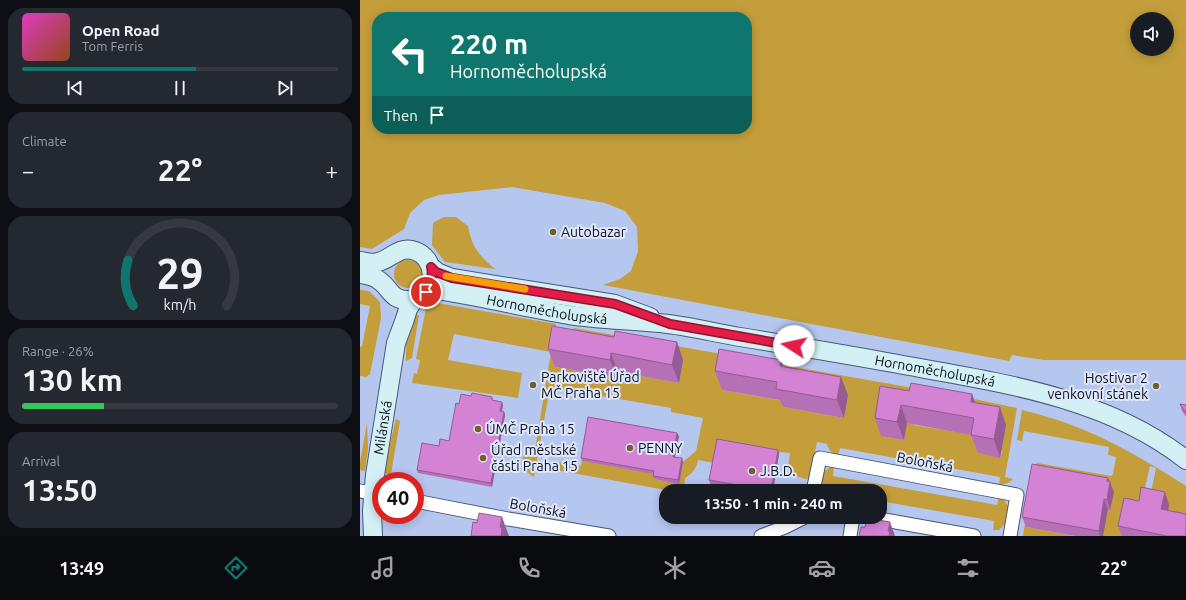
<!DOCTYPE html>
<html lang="en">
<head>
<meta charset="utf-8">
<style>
  :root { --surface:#171b24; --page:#242831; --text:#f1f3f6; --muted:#9ea1a6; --line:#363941; --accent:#0f766e }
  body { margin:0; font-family:Ubuntu,sans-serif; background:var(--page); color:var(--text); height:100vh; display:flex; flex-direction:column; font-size:15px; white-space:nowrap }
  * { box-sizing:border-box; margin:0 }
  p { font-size:13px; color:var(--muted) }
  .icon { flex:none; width:22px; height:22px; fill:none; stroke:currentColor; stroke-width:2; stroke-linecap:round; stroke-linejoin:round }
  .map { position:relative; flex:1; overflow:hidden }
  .details { display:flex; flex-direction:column; gap:8px; padding:8px; background:#0d0f14; width:360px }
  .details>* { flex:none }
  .top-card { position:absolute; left:12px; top:12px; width:380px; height:122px; border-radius:16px; box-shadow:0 2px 10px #0003; background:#0f766e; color:#fff; overflow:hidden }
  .tools { position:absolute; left:770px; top:12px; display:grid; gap:8px }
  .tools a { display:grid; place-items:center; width:44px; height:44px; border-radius:50%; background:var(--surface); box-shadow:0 2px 10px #0003; font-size:20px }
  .speed { position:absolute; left:12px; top:472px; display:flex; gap:8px; font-size:20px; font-weight:700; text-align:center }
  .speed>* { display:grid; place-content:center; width:52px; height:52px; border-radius:50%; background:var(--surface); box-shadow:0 2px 10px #0003; line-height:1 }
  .speed .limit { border:6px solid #d22; background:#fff; color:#111 }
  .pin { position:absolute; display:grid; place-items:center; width:34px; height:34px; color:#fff; margin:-17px; border:2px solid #fff; border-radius:50%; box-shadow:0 1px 4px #0007 }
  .me { position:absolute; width:44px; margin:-22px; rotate:280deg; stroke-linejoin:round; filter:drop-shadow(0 0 3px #0008) }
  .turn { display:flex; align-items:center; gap:14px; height:84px; padding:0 12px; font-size:18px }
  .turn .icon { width:52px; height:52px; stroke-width:2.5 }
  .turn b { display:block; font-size:28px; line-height:34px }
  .then { display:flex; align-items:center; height:38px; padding:0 12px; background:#0003; gap:8px; font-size:15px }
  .big { font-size:30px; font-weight:600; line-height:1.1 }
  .details .widget { flex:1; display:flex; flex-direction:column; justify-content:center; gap:6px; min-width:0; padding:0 14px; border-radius:16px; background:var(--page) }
  .details .dial { align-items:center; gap:0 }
  .dial svg { height:104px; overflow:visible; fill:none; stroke:var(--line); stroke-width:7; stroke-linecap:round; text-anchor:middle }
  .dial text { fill:var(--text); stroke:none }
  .song { display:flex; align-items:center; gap:12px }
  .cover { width:48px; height:48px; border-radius:6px; background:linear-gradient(135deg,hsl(310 70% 55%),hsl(20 70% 35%)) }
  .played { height:4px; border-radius:2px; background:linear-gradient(90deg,var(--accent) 55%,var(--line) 55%) }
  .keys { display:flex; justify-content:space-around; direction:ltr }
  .heat { display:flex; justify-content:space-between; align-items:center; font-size:22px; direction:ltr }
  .charge { height:6px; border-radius:3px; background:linear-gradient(90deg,#34c759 26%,var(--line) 0) }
  .trip { position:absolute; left:299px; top:484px; width:228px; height:40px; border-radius:16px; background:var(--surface); box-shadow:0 2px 10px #0003; font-weight:600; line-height:40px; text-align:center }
  .tab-bar { display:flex; height:64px; justify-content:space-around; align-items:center; background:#090b0e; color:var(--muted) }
  .tab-bar .icon { width:28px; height:28px }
  .tab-bar .current { color:var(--accent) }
  .tab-bar b { font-size:18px; color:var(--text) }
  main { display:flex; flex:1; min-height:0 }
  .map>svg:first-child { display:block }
  .green { fill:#c49e3a; fill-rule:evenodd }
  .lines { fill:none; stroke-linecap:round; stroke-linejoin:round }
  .street-casing { stroke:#495679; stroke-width:15 }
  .secondary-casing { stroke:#495679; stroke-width:20 }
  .street { stroke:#fff; stroke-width:13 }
  .secondary { stroke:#d3f0f4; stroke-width:18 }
  .wall { fill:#b670b5 }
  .shaded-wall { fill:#945b94 }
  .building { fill:#d482d3; stroke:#945b94 }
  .route-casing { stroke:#92132f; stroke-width:10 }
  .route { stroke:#e11d48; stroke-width:7 }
  .slow { stroke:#f59e0b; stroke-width:7 }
  .poi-dot { fill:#735f2d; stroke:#dee7fc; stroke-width:1.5 }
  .labels { text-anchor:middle; stroke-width:4; stroke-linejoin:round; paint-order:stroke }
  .poi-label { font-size:14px; fill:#0b101e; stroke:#dee7fc; text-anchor:start }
  .street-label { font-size:14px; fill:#0b101e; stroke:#dee7fc }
</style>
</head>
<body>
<main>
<section class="details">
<div class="widget">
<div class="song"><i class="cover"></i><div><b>Open Road</b><p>Tom Ferris</p></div></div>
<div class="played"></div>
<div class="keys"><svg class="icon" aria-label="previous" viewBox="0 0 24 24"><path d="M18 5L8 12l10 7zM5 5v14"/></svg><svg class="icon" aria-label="pause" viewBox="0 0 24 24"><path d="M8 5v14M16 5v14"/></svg><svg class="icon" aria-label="next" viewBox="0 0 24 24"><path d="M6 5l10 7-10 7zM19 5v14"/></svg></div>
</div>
<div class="widget"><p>Climate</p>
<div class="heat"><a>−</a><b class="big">22°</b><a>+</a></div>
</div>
<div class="widget dial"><svg viewBox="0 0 100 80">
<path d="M14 69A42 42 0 1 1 86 69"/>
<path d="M14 69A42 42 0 0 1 10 34" stroke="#0f766e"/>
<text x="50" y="56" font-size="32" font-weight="700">29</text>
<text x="50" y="72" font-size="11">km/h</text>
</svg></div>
<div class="widget"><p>Range · 26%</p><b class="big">130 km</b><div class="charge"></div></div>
<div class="widget"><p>Arrival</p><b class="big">13:50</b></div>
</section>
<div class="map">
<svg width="826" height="536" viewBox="0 0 826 536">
  <rect width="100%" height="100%" fill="#b5c6ef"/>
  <path class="green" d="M0,0H826V360H684L652,355L649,361L243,285L260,279L271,271L278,251L277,227L265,211L245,203L152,187L79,195L64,200L50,213L44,229L12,249L0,247ZM17,17H387V129H17ZM777,19H807V49H777Z
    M96,217L108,226C112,248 119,255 135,269L85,262L72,245L73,223L84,217Z
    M34 274a14 14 0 1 1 28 0a14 14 0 1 1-28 0Z
    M0,290L9,291L20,302L21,318L10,374L6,377L0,376V347L2,346L10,306L0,304Z
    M72,302L196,324V329L212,332L214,328L604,397L657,408L645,477L653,479L648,483L639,485L640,477L480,448L478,456C472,453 469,451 467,444L457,442L450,477L446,479C427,474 427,472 430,453L420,452L419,454L358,443L354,463L338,460C336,469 333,473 325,478L324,487L335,488L338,491H311L196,470L197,462L221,466L222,461L295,474L294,479L319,484L323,462L336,451L343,418L311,412V408L190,387L174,477C164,471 161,466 164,454L174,456L191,352L94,334L88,360L162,373L158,398L52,383L54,373L57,374L60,360L56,359L66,308L68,305ZM199,344L222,350V348L238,351V352L248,354L249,353L261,355L262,349L284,354L285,353L300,356V357L323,360L319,383L258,372L256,378L195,367ZM366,367L389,373V371L405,374V375L415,377L416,376L427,378V384L439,386V388L449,389L450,388L475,394L476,393L488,395L484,418L423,407L424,401L362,390ZM558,402L569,404V405L596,409V410L606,412L607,411L619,413L617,420L646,425L641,448L642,449L641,457L618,453L620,441H622L623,434L615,433L614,435L554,425V422L546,420L545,427L546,428L544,440L522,436L526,417L525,416L527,404L556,409Z
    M50,313L59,315L52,358L46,361V336Z
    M662,410C726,425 771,451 826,486V536H743L748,509H750L753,492L666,527L714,536H663L674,466L677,463L751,476L753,474L756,457L748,455L749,447L664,431L662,441L657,440ZM790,466L796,468L790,498L783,497Z
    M36,419L40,421L31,474L23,473Z
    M7,423L8,448L5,471L0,470V462Z
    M474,466L473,476L637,505L639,495L644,499L648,507L645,524L639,530H633L634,521L520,501V491H459L463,473L470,467Z"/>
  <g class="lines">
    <defs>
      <path id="street" d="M0,491L21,495
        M453,491L460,458L657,495L650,536
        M55,501L148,519L249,536
        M508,517L614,536
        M401,536L425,527L445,517
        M490,536L493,517"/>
      <g id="secondary">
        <path d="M0,261C6,262 12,264 18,262C31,259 38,247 52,250C79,256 78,297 50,300C31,301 31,289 20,281C14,276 7,275 0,274"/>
        <path d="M71,267L77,272L92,278L255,304L290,317"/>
        <path id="s1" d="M66,292L79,290L89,292C129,299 169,308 209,315C242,320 276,320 308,324C332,327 356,333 380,337C429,345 478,353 527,362C628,381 743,394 826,460"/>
        <path id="s2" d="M13,536L12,511L15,475L36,343L45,319L48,309L53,301L59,297"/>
      </g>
    </defs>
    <use href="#street" class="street-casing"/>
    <use href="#secondary" class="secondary-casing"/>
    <use href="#street" class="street"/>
    <use href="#secondary" class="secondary"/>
  </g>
  <path class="wall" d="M254,337L317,342L323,360L319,383L258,372L257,378L195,367L188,349Z
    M421,360L423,366L488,395L484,418L423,407L420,400L362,390L355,371Z
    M549,391L612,394L615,403L646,425L640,458L618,453L611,435L547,423L544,440L521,436L515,418Z
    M111,396L132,397L133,400L143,405L142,412H144L145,415L132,487L58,473L57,470L79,446L89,441L99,404Z
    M820,404L826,405V417L822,411Z
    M319,436L315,457L323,462L319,484L294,479L293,476V474L222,461L221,458Z
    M419,454L413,491H391L350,484L349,480Z
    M748,478L754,492L750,510L748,509L743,536H715L666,527L662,517Z
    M779,501L809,505L808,510L826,536H762L758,526Z"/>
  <path class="shaded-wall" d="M317,342L323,360L319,383L312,365Z
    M251,353L258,372L257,378L250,360Z
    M421,360L428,378L420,366Z
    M481,377L488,395L484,418L477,400Z
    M612,394L619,413L611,402Z
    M142,402L143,405L141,415L140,411Z
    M541,405L547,423L544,440L537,422Z
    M640,407L646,425L640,458L634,439Z
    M144,412L145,415L132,487L131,483Z
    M317,433L319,436L314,460L313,457Z
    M418,450L419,454L413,491H411Z
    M322,458L323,462L319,484L318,480Z
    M748,478L754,492L750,510L747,500Z
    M805,492L809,505L806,522L801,509Z
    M744,499L748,509L743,536H740L739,531Z
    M142,517L149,536H141L140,527Z
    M530,522L535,536H529L528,531Z"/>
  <path class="building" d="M192,326L254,337L255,331L317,342L312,365L251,353L250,360L188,349Z
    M359,349L421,360L420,366L481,377L477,400L416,389L417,382L355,371Z
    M551,383L612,394L611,402L640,407L634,439L611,435L614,418L541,405L537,422L515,418L520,386L549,391Z
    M112,393L132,397V400L142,402L140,411L144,412L131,483L57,470L62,443L79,446L80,439L89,441L96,403L99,404L101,394L111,396Z
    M820,404L826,405V413Z
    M228,417L317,433L313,457L322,458L318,480L293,476L294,471L221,458Z
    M357,439L418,450L411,491L349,480Z
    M672,464L748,478L747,481L750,482L747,500L744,499L739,531L662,517Z
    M781,487L805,492L801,509L826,514V536H807L758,526L764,498L779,501Z
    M119,513L142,517L140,527L142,528L141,536H111L113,522L117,523Z
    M507,518L530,522L528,531L530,532L529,536H499L501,527H505Z"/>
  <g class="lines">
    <defs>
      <path id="route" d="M66,292C71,283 73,277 71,267L76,272L92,278L255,304L310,324L434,346"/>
    </defs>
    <use href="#route" class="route-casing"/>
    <use href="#route" class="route"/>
    <path class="slow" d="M86,276L165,289"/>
  </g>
  <g class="poi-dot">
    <circle cx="193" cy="232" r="4"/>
    <circle cx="173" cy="385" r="4"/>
    <circle cx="796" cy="386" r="4"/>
    <circle cx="118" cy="429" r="4"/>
    <circle cx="270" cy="448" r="4"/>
    <circle cx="123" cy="458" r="4"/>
    <circle cx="392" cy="471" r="4"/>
  </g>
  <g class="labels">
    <g class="poi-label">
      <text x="201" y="237">Autobazar</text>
      <text x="181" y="382">Parkoviště Úřad<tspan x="181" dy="16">MČ Praha 15</tspan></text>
      <text x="788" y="383" text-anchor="end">Hostivar 2<tspan x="788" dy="16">venkovní stánek</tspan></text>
      <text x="126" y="434">ÚMČ Praha 15</text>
      <text x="278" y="453">PENNY</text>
      <text x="131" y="455">Úřad městské<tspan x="131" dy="16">části Praha 15</tspan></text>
      <text x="400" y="476">J.B.D.</text>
    </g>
    <g class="street-label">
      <text dy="5" stroke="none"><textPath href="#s1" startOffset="123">Hornoměcholupská</textPath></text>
      <text dy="5" stroke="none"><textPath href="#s1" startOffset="516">Hornoměcholupská</textPath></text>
      <text dy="5" stroke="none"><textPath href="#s2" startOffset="109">Milánská</textPath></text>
      <text transform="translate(565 462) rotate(11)" y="5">Boloňská</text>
      <text transform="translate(178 508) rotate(10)" y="5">Boloňská</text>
    </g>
  </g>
</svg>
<div class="tools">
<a><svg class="icon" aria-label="sound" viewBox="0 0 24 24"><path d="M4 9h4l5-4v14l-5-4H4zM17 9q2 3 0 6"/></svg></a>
</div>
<div class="speed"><div class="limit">40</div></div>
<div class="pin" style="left:66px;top:292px;background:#d93025"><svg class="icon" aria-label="arrive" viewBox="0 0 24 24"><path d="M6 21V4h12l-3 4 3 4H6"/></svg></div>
<svg class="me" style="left:434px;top:346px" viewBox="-20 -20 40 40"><circle r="19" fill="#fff"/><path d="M0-13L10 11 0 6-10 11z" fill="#e11d48"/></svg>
<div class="trip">13:50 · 1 min · 240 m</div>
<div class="top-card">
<div class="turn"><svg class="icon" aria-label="left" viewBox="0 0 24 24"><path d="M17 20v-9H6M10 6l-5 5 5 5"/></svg><div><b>220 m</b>Hornoměcholupská</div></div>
<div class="then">Then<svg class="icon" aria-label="arrive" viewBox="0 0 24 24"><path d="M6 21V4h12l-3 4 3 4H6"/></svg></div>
</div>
</div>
</main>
<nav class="tab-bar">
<b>13:49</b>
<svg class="icon current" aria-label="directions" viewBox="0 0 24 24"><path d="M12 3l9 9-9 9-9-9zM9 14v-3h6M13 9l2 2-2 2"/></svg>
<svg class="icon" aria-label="music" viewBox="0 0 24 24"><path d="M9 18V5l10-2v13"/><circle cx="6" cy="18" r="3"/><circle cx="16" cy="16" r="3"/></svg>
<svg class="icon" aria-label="phone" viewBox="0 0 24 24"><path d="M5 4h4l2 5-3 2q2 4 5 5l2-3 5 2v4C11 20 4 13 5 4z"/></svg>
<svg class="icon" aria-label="climate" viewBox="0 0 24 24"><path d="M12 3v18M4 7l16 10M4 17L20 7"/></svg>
<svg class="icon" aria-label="car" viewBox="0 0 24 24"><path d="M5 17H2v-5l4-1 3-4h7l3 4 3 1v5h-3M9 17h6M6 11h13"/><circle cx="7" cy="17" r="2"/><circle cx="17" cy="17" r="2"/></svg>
<svg class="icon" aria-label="filters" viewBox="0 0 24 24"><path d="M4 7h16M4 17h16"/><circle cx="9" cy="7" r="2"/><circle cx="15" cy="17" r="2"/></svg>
<b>22°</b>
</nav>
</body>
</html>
